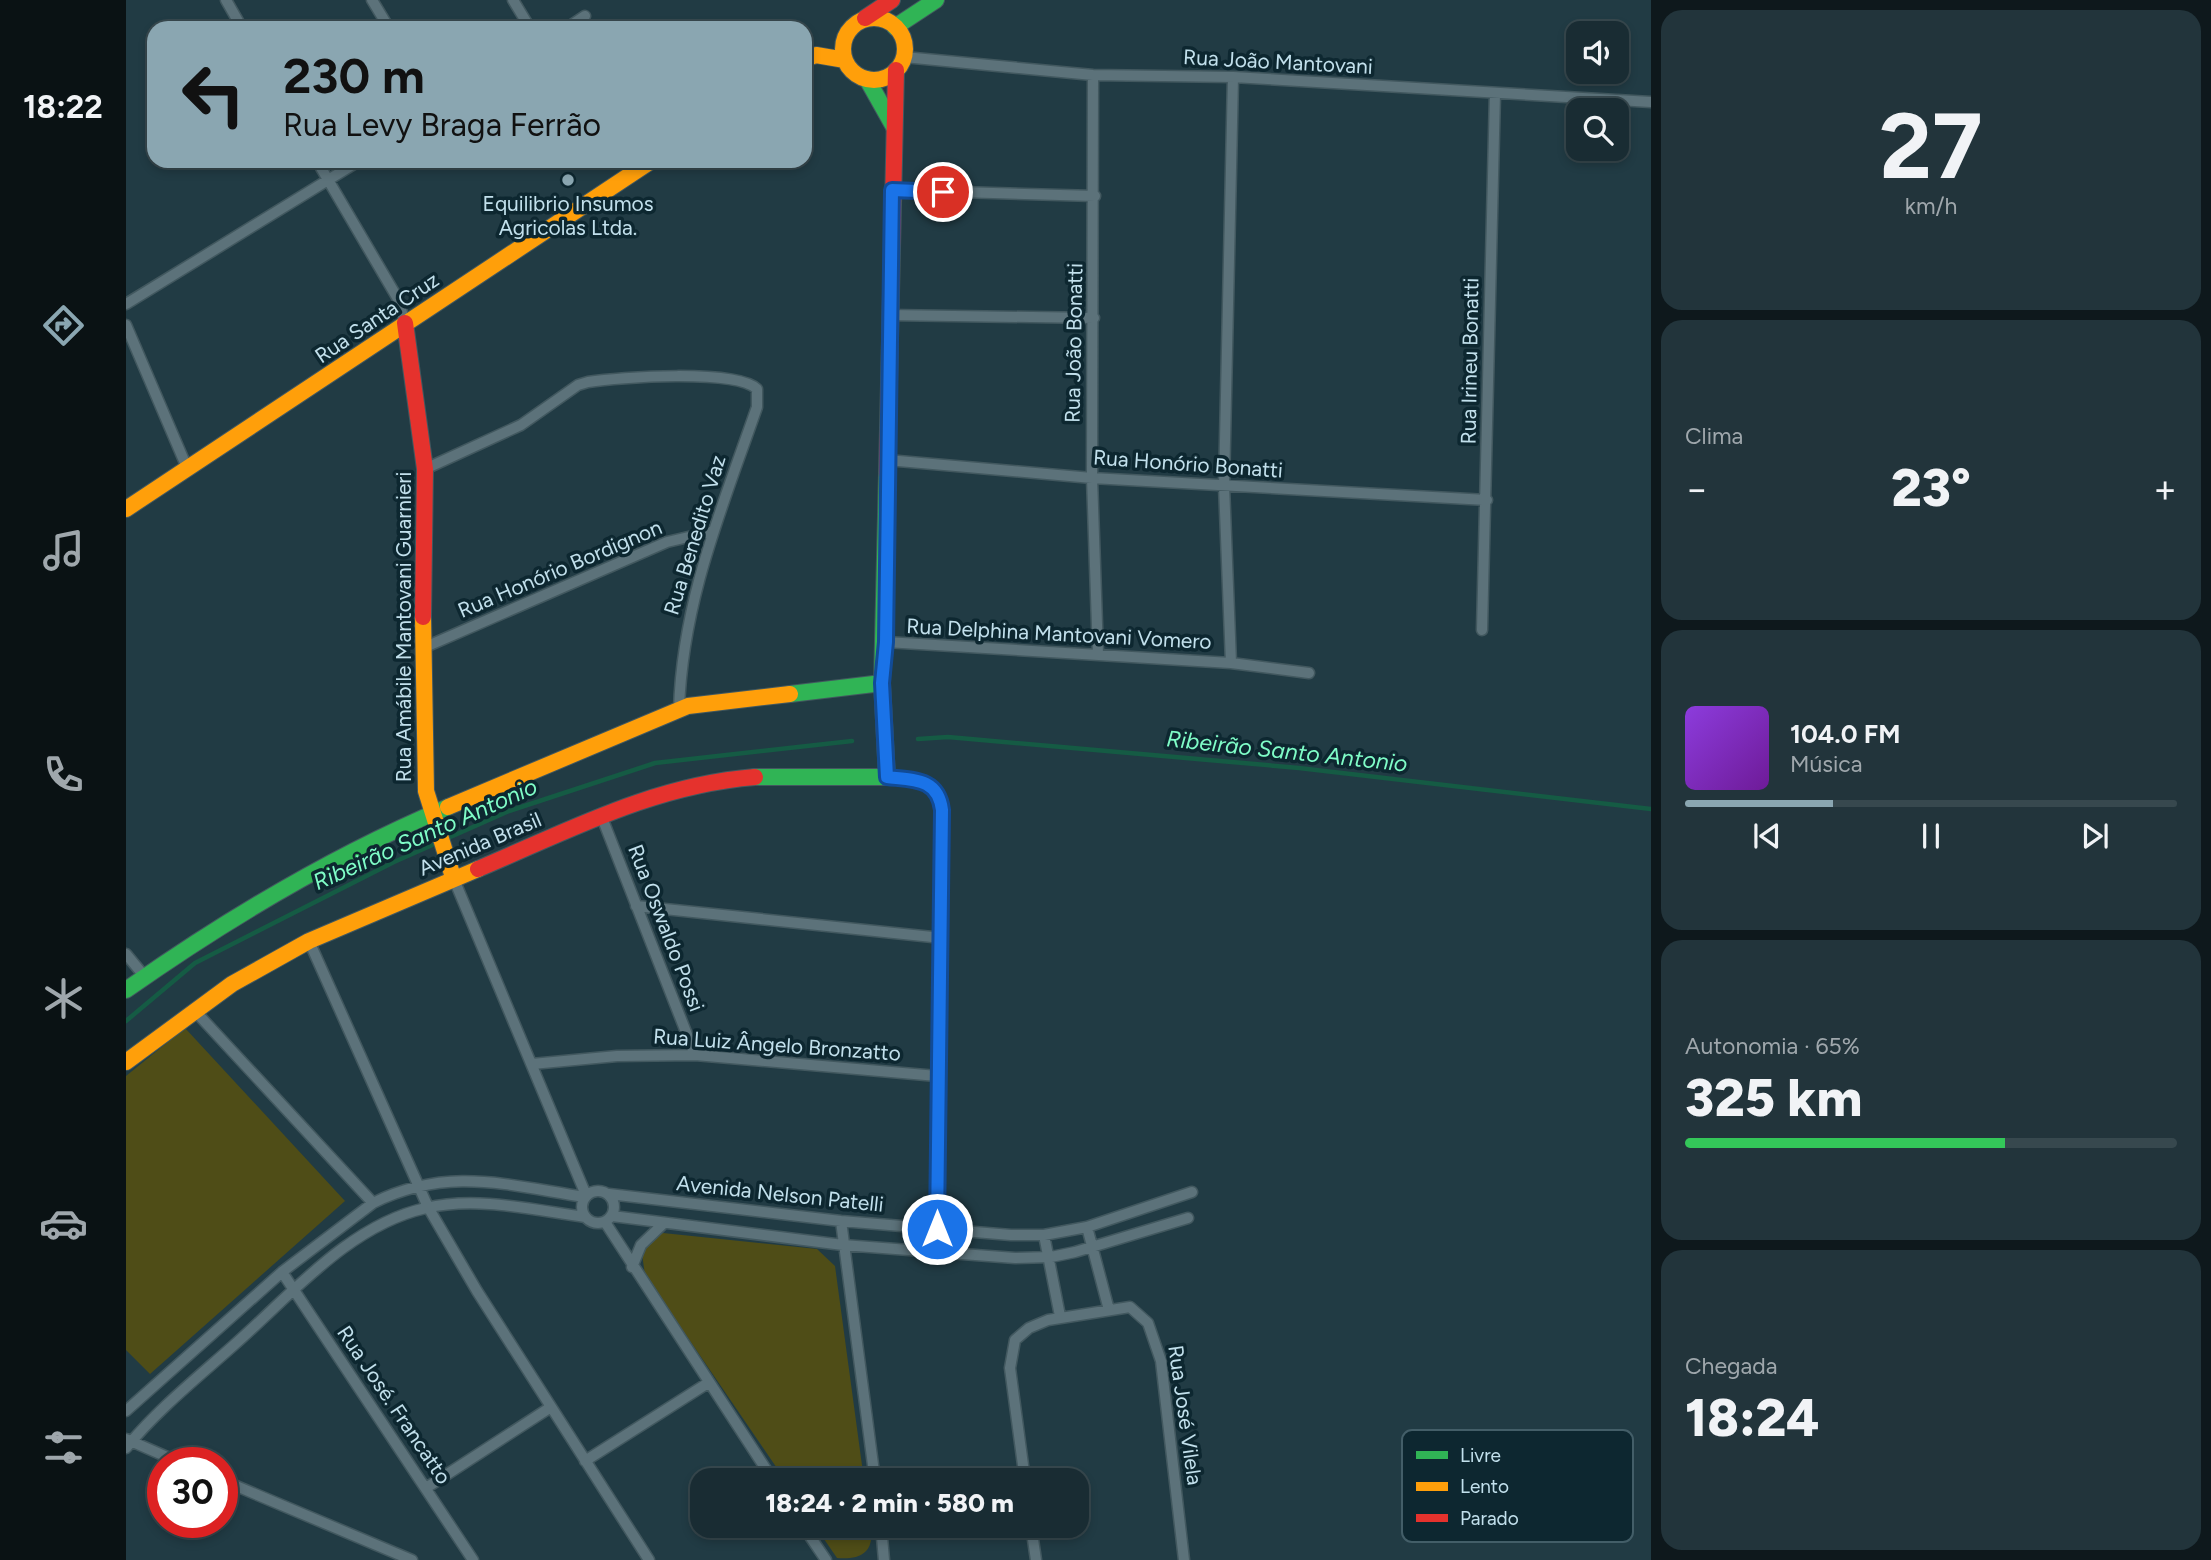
<!DOCTYPE html>
<html lang="pt">
<head>
<meta charset="utf-8">
<style>
  :root { --surface:#192c33; --page:#22343b; --text:#f1f3f6; --muted:#9fa7ac; --line:#37484e; --accent:#8aa6b1 }
  body { margin:0; font-family:Figtree,sans-serif; background:var(--page); color:var(--text); height:100vh; display:flex; flex-direction:column; font-size:26px; white-space:nowrap }
  * { box-sizing:border-box; margin:0 }
  p { font-size:23px; color:var(--muted) }
  .icon { flex:none; width:38px; height:38px; fill:none; stroke:currentColor; stroke-width:2; stroke-linecap:round; stroke-linejoin:round }
  .map { position:relative; flex:1; overflow:hidden }
  .panel { display:flex; flex-direction:column; gap:10px; padding:10px; background:#0e181c; width:560px }
  .panel>* { flex:none }
  .top-card { position:absolute; left:21px; top:21px; width:665px; height:147px; border-radius:21px; box-shadow:0 4px 10px #0003,0 0 0 2px var(--line); background:#8aa6b1; color:#111; overflow:hidden }
  .controls { position:absolute; left:1440px; top:21px; display:grid; gap:14px }
  .controls a { display:grid; place-items:center; width:63px; height:63px; border-radius:14px; background:var(--surface); box-shadow:0 4px 10px #0003,0 0 0 2px var(--line); font-size:35px }
  .speed { position:absolute; left:21px; top:1447px; display:flex; gap:14px; font-size:35px; font-weight:700; text-align:center }
  .speed>* { display:grid; place-content:center; width:91px; height:91px; border-radius:50%; background:var(--surface); box-shadow:0 4px 10px #0003,0 0 0 2px var(--line); line-height:1 }
  .speed .limit { border:10px solid #d22; background:#fff; color:#111 }
  .pin { position:absolute; display:grid; place-items:center; width:60px; height:60px; color:#fff; margin:-30px; border:4px solid #fff; border-radius:50%; box-shadow:0 2px 7px #0007 }
  .me { position:absolute; width:77px; margin:-38px; rotate:0deg; stroke-linejoin:round; filter:drop-shadow(0 0 5px #0008) }
  .turn { display:flex; align-items:center; gap:24px; height:147px; padding:0 21px; font-size:32px }
  .turn .icon { width:91px; height:91px; stroke-width:2.5 }
  .turn b { display:block; font-size:49px; line-height:60px }
  .big { font-size:52px; font-weight:800; line-height:1.1 }
  .panel .widget { flex:1; display:flex; flex-direction:column; justify-content:center; gap:10px; min-width:0; padding:0 24px; border-radius:21px; background:var(--page) }
  .panel .dial { align-items:center; gap:0 }
  .dial b { font-size:91px; line-height:1 }
  .song { display:flex; align-items:center; gap:21px }
  .cover { width:84px; height:84px; border-radius:10px; background:linear-gradient(135deg,hsl(270 70% 55%),hsl(280 70% 35%)) }
  .played { height:7px; border-radius:4px; background:linear-gradient(90deg,var(--accent) 30%,var(--line) 30%) }
  .keys { display:flex; justify-content:space-around; direction:ltr }
  .heat { display:flex; justify-content:space-between; align-items:center; font-size:38px; direction:ltr }
  .charge { height:10px; border-radius:5px; background:linear-gradient(90deg,#34c759 65%,var(--line) 0) }
  .trip { position:absolute; left:564px; top:1468px; width:399px; height:70px; border-radius:21px; background:var(--surface); box-shadow:0 4px 10px #0003,0 0 0 2px var(--line); font-weight:800; line-height:70px; text-align:center }
  main { display:flex; flex:1; min-height:0 }
  .dock { display:flex; flex-direction:column; width:126px; justify-content:space-around; align-items:center; background:#0a1214; color:var(--muted) }
  .dock .icon { width:49px; height:49px }
  .dock .current { color:var(--accent) }
  .dock b { font-size:32px; color:var(--text) }
  .map>svg:first-child { display:block }
  .green { fill:#4f4d17 }
  .lines { fill:none; stroke-linecap:round; stroke-linejoin:round }
  .stream { stroke:#155b44; stroke-width:4.5 }
  .street-casing { stroke:#42585f; stroke-width:13 }
  .fast-casing { stroke:#42585f; stroke-width:18 }
  .slow-casing { stroke:#42585f; stroke-width:18 }
  .jam-casing { stroke:#42585f; stroke-width:18 }
  .street { stroke:#5c727a; stroke-width:10 }
  .fast { stroke:#30b455; stroke-width:16 }
  .slow { stroke:#ff9f0a; stroke-width:16 }
  .jam { stroke:#e5322d; stroke-width:16 }
  .route-casing { stroke:#114b97; stroke-width:18 }
  .route { stroke:#1a73e8; stroke-width:12 }
  .poi-dot { fill:#8aa6b1; stroke:#0d2730; stroke-width:2.5 }
  .labels { text-anchor:middle; stroke-width:7; stroke-linejoin:round; paint-order:stroke }
  .street-label { font-size:21px; fill:#c2e0ec; stroke:#0d2730 }
  .poi-label { font-size:21px; fill:#c2e0ec; stroke:#0d2730 }
  .water-label { font-size:23px; font-style:italic; fill:#7ffcc7; stroke:#0d2730 }
  .key { fill:#0d2730; stroke:#435e68; stroke-width:2 }
  .key-label { font-size:19px; fill:#c2e0ec }
</style>
</head>
<body>
<main>
<nav class="dock">
<b>18:22</b>
<svg class="icon current" aria-label="directions" viewBox="0 0 24 24"><path d="M12 3l9 9-9 9-9-9zM9 14v-3h6M13 9l2 2-2 2"/></svg>
<svg class="icon" aria-label="music" viewBox="0 0 24 24"><path d="M9 18V5l10-2v13"/><circle cx="6" cy="18" r="3"/><circle cx="16" cy="16" r="3"/></svg>
<svg class="icon" aria-label="phone" viewBox="0 0 24 24"><path d="M5 4h4l2 5-3 2q2 4 5 5l2-3 5 2v4C11 20 4 13 5 4z"/></svg>
<svg class="icon" aria-label="climate" viewBox="0 0 24 24"><path d="M12 3v18M4 7l16 10M4 17L20 7"/></svg>
<svg class="icon" aria-label="car" viewBox="0 0 24 24"><path d="M5 17H2v-5l4-1 3-4h7l3 4 3 1v5h-3M9 17h6M6 11h13"/><circle cx="7" cy="17" r="2"/><circle cx="17" cy="17" r="2"/></svg>
<svg class="icon" aria-label="filters" viewBox="0 0 24 24"><path d="M4 7h16M4 17h16"/><circle cx="9" cy="7" r="2"/><circle cx="15" cy="17" r="2"/></svg>
</nav>
<div class="map">
<svg width="1525" height="1560" viewBox="0 0 1525 1560">
  <rect width="100%" height="100%" fill="#213b44"/>
  <path class="green" d="M59,1028L219,1201L24,1374L0,1350V1076Z
    M537,1233L691,1249L709,1266L738,1480H659L519,1275L515,1247L524,1238Z
    M689,1526H745C748,1550 738,1560 711,1558Z"/>
  <g class="lines">
    <path class="stream" d="M792,739L822,737L1173,768L1525,809
      M0,1021L69,963L268,862L383,811L529,763L726,741"/>
    <defs>
      <path id="street" d="M100,0L116,28
        M246,0L263,28
        M387,0L404,28
        M441,28L459,16
        M778,57L967,75L1107,77L1525,102
        M967,75L966,478L972,654
        M1107,77L1098,486L1105,663L1183,673
        M191,161L272,299L279,323
        M766,190L969,196
        M0,304L233,161
        M763,315L968,318
        M0,325L62,470
        M761,460L966,478L1361,500
        M299,469L395,425L452,385L462,382C494,377 609,369 631,389V407C596,508 556,602 553,710
        M1356,630L1369,93
        M760,642L1105,663
        M297,648L541,542L588,531
        M761,777C788,780 811,778 816,810L811,1229
        M475,815L569,1055
        M327,877L460,1195
        M510,906L816,938
        M183,941L302,1207L351,1291L523,1560
        M0,954L19,977
        M69,1011L247,1203
        M406,1064L491,1056L569,1055L811,1076
        M456 1207a16 16 0 1 1 32 0a16 16 0 1 1-32 0Z
        M483,1194L715,1221L885,1235H918L961,1227L1066,1192
        M486,1216L717,1245L889,1258L925,1257L949,1252L1062,1218
        M715,1221L749,1480
        M479,1222L647,1480
        M961,1227L983,1310
        M918,1235L934,1316
        M506,1267L515,1245L537,1224
        M156,1272L347,1560
        M0,1411L156,1272L247,1203C322,1166 380,1185 459,1197
        M0,1439L55,1463
        M0,1448C31,1410 71,1378 108,1345C165,1295 223,1225 300,1208C351,1196 408,1210 459,1217
        M459,1461L582,1383
        M96,1480L286,1560
        M899,1480L884,1368L889,1340L903,1328L922,1320L1004,1307L1022,1323L1035,1361L1058,1560
        M300,1488L425,1407
        M677,1526L700,1560
        M755,1526L758,1560
        M905,1526L910,1560"/>
      <path id="fast" d="M769,27L810,0
        M741,79L768,127
        M664,694L756,683
        M629,777H761L756,683L761,473
        M0,990C101,919 208,855 322,807"/>
      <path id="slow" d="M717 49a31 31 0 1 1 62 0a31 31 0 1 1-62 0Z
        M679,59L690,55L719,60
        M0,509L525,161
        M297,617L300,791L327,877
        M322,807L562,706L664,694
        M0,1062L106,984L183,941L352,869"/>
      <path id="jam" d="M739,18L766,0
        M279,323L299,469L297,617
        M761,473L770,70
        M352,869C444,830 528,785 629,777"/>
    </defs>
    <use href="#street" class="street-casing"/>
    <use href="#fast" class="fast-casing"/>
    <use href="#slow" class="slow-casing"/>
    <use href="#jam" class="jam-casing"/>
    <use href="#street" class="street"/>
    <use href="#fast" class="fast"/>
    <use href="#slow" class="slow"/>
    <use href="#jam" class="jam"/>
  </g>
  <g class="lines">
    <defs>
      <path id="route" d="M811,1229L816,810C812,778 788,780 761,777L756,683L760,642L766,190L817,192"/>
    </defs>
    <use href="#route" class="route-casing"/>
    <use href="#route" class="route"/>
  </g>
  <circle class="poi-dot" cx="442" cy="180" r="7"/>
  <g class="labels">
    <g class="street-label">
      <text transform="translate(1152 62) rotate(3)" y="7">Rua João Mantovani</text>
      <text transform="translate(251 318) rotate(-34)" y="7">Rua Santa Cruz</text>
      <text transform="translate(948 343) rotate(-89)" y="7">Rua João Bonatti</text>
      <text transform="translate(1344 361) rotate(-89)" y="7">Rua Irineu Bonatti</text>
      <text transform="translate(1062 464) rotate(4)" y="7">Rua Honório Bonatti</text>
      <text transform="translate(569 535) rotate(-73)" y="7">Rua Benedito Vaz</text>
      <text transform="translate(434 569) rotate(-23)" y="7">Rua Honório Bordignon</text>
      <text transform="translate(278 627) rotate(-90)" y="7">Rua Amábile Mantovani Guarnieri</text>
      <text transform="translate(933 634) rotate(3)" y="7">Rua Delphina Mantovani Vomero</text>
      <text transform="translate(354 844) rotate(-23)" y="7">Avenida Brasil</text>
      <text transform="translate(540 928) rotate(69)" y="7">Rua Oswaldo Possi</text>
      <text transform="translate(651 1045) rotate(4)" y="7">Rua Luiz Ângelo Bronzatto</text>
      <text transform="translate(654 1194) rotate(6)" y="7">Avenida Nelson Patelli</text>
      <text transform="translate(268 1405) rotate(56)" y="7">Rua José. Francatto</text>
      <text transform="translate(1059 1415) rotate(82)" y="7">Rua José Vilela</text>
    </g>
    <g class="poi-label">
      <text x="442" y="211">Equilibrio Insumos<tspan x="442" dy="24">Agricolas Ltda.</tspan></text>
    </g>
    <g class="water-label">
      <text transform="translate(1161 751) rotate(6)" y="8">Ribeirão Santo Antonio</text>
      <text transform="translate(299 834) rotate(-24)" y="8">Ribeirão Santo Antonio</text>
    </g>
  </g>
  <rect x="1276" y="1430" width="231" height="112" rx="10" class="key"/>
  <rect x="1290" y="1451" width="32" height="8" fill="#30b455"/>
  <rect x="1290" y="1482" width="32" height="9" fill="#ff9f0a"/>
  <rect x="1290" y="1514" width="32" height="8" fill="#e5322d"/>
  <g class="key-label">
    <text x="1334" y="1462">Livre</text>
    <text x="1334" y="1493">Lento</text>
    <text x="1334" y="1525">Parado</text>
  </g>
</svg>
<div class="controls">
<a><svg class="icon" aria-label="sound" viewBox="0 0 24 24"><path d="M4 9h4l5-4v14l-5-4H4zM17 9q2 3 0 6"/></svg></a>
<a><svg class="icon" aria-label="search" viewBox="0 0 24 24"><circle cx="10" cy="10" r="6"/><path d="M15 15l6 6"/></svg></a>
</div>
<div class="speed"><div class="limit">30</div></div>
<div class="pin" style="left:817px;top:192px;background:#d93025"><svg class="icon" aria-label="arrive" viewBox="0 0 24 24"><path d="M6 21V4h12l-3 4 3 4H6"/></svg></div>
<svg class="me" style="left:811px;top:1229px" viewBox="-20 -20 40 40"><circle r="17" fill="#1a73e8" stroke="#fff" stroke-width="3"/><path d="M0-11L8 9 0 5-8 9z" fill="#fff"/></svg>
<div class="trip">18:24 · 2 min · 580 m</div>
<div class="top-card">
<div class="turn"><svg class="icon" aria-label="left" viewBox="0 0 24 24"><path d="M17 20v-9H6M10 6l-5 5 5 5"/></svg><div><b>230 m</b>Rua Levy Braga Ferrão</div></div>
</div>
</div>
<section class="panel">
<div class="widget dial"><b>27</b><p>km/h</p></div>
<div class="widget"><p>Clima</p>
<div class="heat"><a>−</a><b class="big">23°</b><a>+</a></div>
</div>
<div class="widget">
<div class="song"><i class="cover"></i><div><b>104.0 FM</b><p>Música</p></div></div>
<div class="played"></div>
<div class="keys"><svg class="icon" aria-label="previous" viewBox="0 0 24 24"><path d="M18 5L8 12l10 7zM5 5v14"/></svg><svg class="icon" aria-label="pause" viewBox="0 0 24 24"><path d="M8 5v14M16 5v14"/></svg><svg class="icon" aria-label="next" viewBox="0 0 24 24"><path d="M6 5l10 7-10 7zM19 5v14"/></svg></div>
</div>
<div class="widget"><p>Autonomia · 65%</p><b class="big">325 km</b><div class="charge"></div></div>
<div class="widget"><p>Chegada</p><b class="big">18:24</b></div>
</section>
</main>
</body>
</html>
